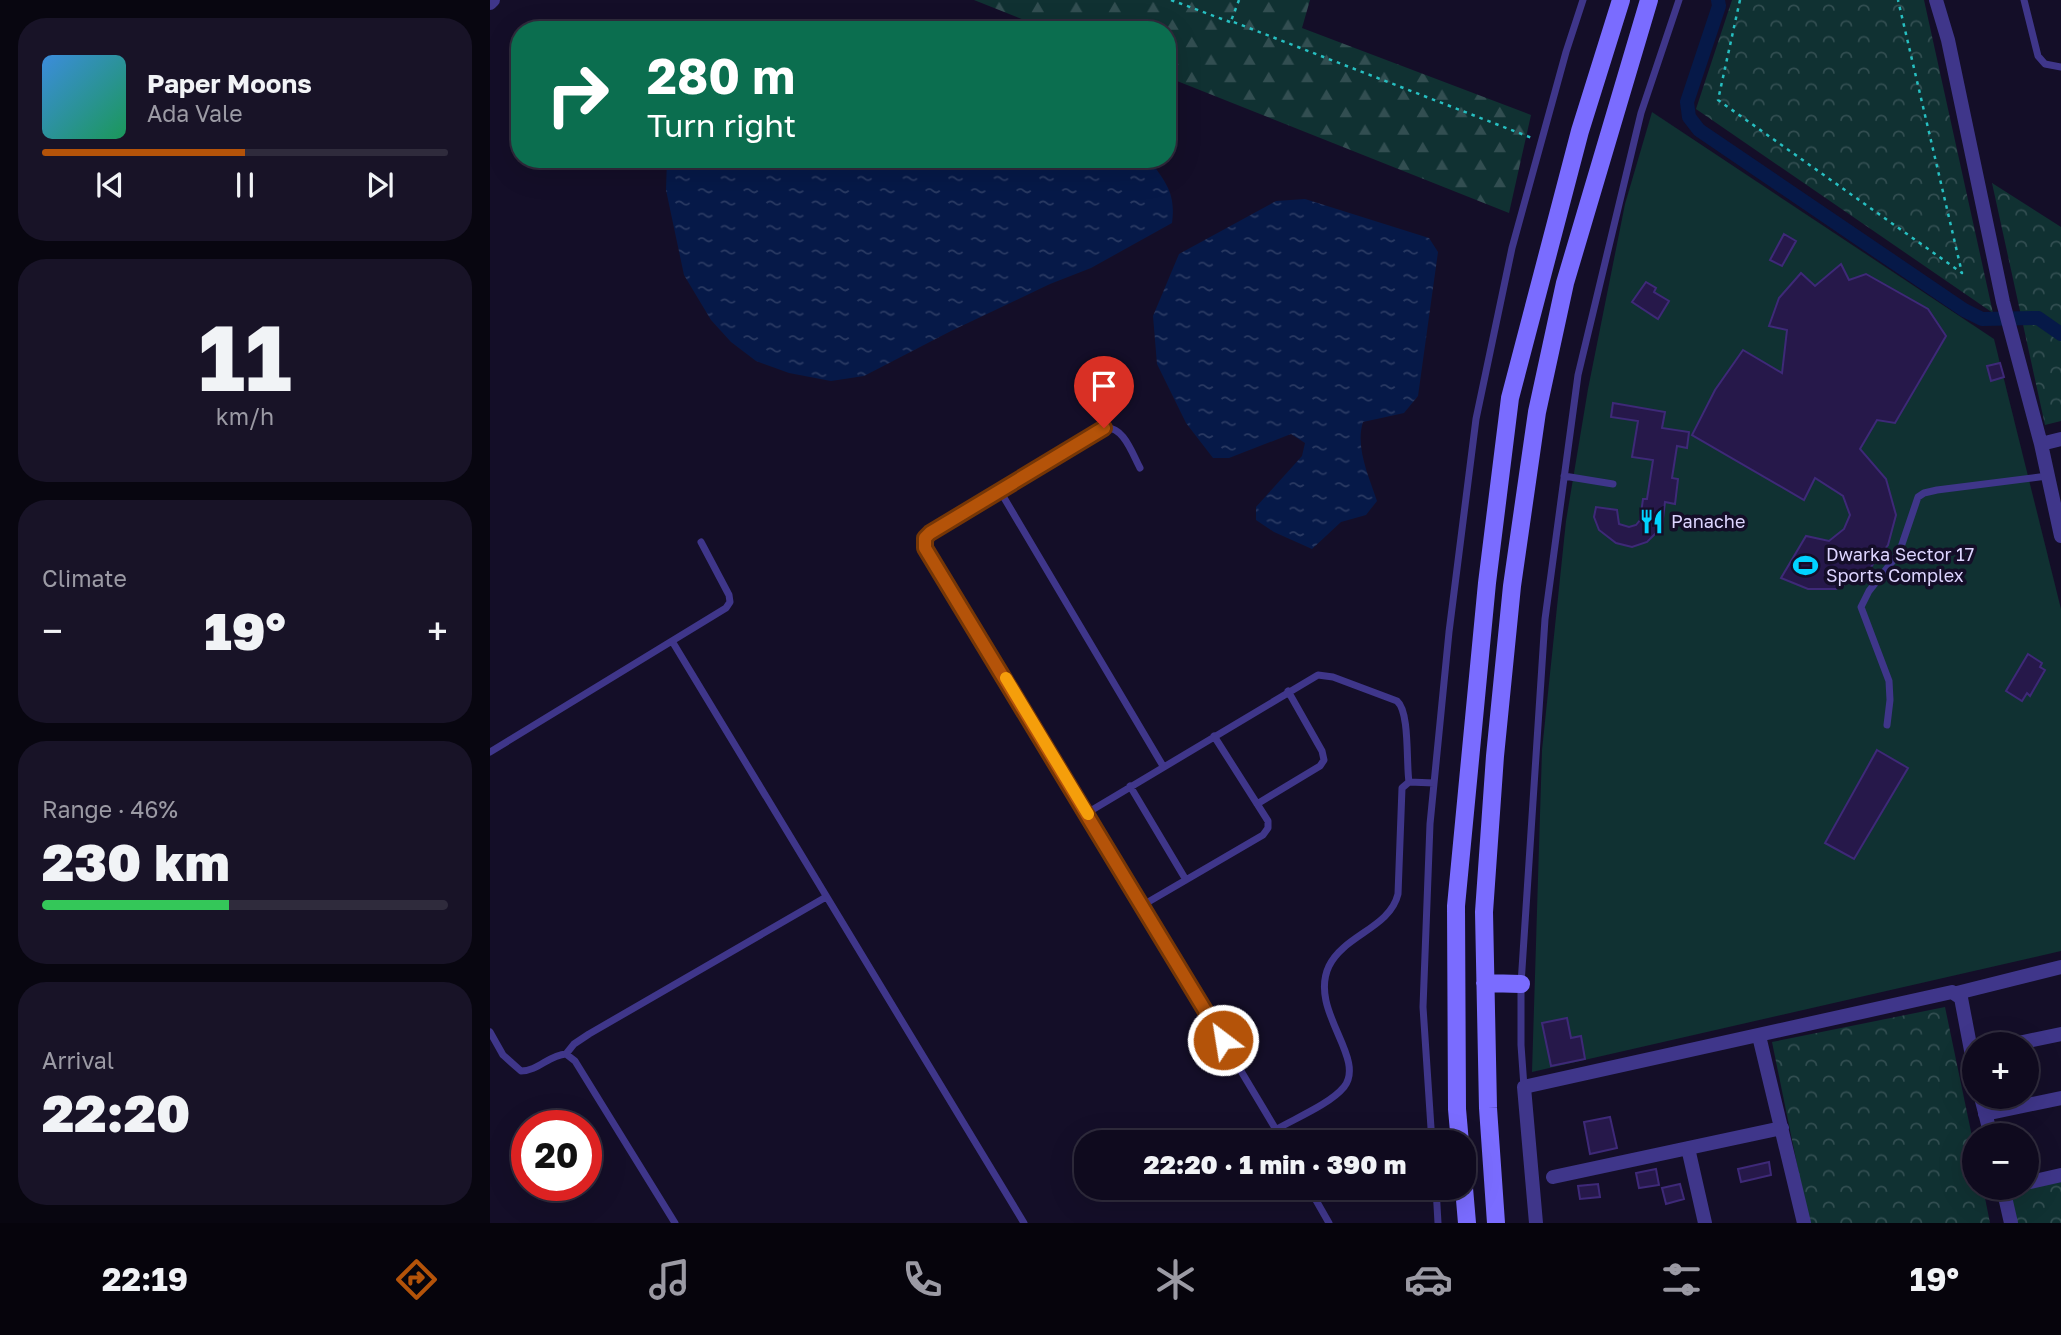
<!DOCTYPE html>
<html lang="en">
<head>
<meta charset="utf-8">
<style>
  :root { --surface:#0f0a1e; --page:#181327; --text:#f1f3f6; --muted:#9b9aa4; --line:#2f2b3c; --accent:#b45309 }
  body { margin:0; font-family:"Golos Text",sans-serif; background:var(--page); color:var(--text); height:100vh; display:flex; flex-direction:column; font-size:26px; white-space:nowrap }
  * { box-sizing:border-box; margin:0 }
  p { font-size:23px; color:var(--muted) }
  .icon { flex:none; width:38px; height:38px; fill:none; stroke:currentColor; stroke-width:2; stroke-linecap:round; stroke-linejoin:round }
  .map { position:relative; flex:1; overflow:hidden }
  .sheet { display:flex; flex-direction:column; gap:18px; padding:18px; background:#080610; width:490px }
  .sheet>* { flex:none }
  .banner { position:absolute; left:21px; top:21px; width:665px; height:147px; border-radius:28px; box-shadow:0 7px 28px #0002,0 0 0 2px var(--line); background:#0b6e4f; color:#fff; overflow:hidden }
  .buttons { position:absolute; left:1472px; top:1032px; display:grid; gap:14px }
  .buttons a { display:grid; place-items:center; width:77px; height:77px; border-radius:50%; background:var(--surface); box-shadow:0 7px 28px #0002,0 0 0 2px var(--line); font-size:35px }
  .speed { position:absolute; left:21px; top:1110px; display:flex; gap:14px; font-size:35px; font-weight:700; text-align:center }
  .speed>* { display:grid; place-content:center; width:91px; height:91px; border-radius:50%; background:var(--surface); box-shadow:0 7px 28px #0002,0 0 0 2px var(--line); line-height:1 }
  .speed .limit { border:10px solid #d22; background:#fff; color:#111 }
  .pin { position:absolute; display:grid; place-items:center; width:60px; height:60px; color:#fff; margin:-72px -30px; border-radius:50% 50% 50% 0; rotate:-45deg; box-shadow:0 0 7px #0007 }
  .pin .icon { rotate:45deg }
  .me { position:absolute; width:77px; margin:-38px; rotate:329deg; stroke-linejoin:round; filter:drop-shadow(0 0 5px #0008) }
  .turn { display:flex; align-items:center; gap:24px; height:147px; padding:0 21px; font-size:32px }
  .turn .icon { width:91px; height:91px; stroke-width:2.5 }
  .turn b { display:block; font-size:49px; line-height:60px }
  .big { font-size:52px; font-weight:800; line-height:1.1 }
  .sheet .card { flex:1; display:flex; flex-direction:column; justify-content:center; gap:10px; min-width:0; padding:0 24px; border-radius:28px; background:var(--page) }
  .sheet .dial { align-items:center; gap:0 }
  .dial b { font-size:91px; line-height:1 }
  .song { display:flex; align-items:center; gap:21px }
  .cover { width:84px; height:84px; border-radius:10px; background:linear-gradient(135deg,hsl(210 70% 55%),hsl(150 70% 35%)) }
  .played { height:7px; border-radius:4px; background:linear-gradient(90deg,var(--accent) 50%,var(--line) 50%) }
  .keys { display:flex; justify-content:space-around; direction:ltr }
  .heat { display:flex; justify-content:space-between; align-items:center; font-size:38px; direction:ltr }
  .charge { height:10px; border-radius:5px; background:linear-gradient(90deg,#34c759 46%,var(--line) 0) }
  .trip { position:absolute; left:584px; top:1130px; width:402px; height:70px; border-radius:28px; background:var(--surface); box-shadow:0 7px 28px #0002,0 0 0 2px var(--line); font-weight:800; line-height:70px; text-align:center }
  .dock { display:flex; height:112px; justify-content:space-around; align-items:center; background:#06040c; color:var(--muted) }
  .dock .icon { width:49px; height:49px }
  .dock .selected { color:var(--accent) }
  .dock b { font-size:32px; color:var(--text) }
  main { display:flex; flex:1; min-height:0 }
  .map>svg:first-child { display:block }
  .forest { fill:url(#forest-firs) }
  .park { fill:url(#park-crowns) }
  .pitch { fill:#103132 }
  .water { fill:url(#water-ripples) }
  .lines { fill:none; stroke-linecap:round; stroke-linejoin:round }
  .canal { stroke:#061948; stroke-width:14 }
  .building { fill:#26184a; stroke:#3e2978; stroke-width:2 }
  .path { stroke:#27bfc1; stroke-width:2.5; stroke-dasharray:3.5 5; stroke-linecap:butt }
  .service { stroke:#3f368a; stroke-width:7 }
  .minor { stroke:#3f368a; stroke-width:14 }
  .secondary { stroke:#7a6cff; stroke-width:18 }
  .route-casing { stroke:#753606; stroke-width:18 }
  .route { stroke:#b45309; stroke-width:12 }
  .slow { stroke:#f59e0b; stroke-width:12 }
  .labels { text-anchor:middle; stroke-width:7; stroke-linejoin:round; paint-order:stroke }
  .poi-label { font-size:18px; fill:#ddd5ff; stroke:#140e28; text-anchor:start }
</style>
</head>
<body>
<main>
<section class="sheet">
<div class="card">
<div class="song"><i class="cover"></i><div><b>Paper Moons</b><p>Ada Vale</p></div></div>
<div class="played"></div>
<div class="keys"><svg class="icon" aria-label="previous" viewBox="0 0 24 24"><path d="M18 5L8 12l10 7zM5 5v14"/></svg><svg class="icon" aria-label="pause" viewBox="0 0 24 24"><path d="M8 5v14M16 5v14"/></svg><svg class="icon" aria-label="next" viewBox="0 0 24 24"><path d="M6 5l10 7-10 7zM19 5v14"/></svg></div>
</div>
<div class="card dial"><b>11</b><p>km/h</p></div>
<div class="card"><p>Climate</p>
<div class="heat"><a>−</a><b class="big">19°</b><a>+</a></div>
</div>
<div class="card"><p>Range · 46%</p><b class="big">230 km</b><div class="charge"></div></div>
<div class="card"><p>Arrival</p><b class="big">22:20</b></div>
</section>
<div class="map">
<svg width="1571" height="1223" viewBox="0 0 1571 1223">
  <defs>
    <pattern id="forest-firs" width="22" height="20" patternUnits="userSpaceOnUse" patternTransform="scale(1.75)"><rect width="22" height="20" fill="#103132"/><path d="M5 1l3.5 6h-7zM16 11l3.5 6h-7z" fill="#324e51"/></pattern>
    <pattern id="park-crowns" width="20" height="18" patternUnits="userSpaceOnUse" patternTransform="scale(1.75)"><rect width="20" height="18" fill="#103132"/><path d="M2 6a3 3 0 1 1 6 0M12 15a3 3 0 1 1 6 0" fill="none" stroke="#324e51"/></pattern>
    <pattern id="water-ripples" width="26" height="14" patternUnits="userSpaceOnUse" patternTransform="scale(1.75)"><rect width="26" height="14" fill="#061948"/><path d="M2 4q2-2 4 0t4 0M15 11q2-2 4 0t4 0" fill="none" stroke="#2a3a63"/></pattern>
  </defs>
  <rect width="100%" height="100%" fill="#140e28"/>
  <path class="forest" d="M484,0H820L812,28L1041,115L1019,213L677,77V30H559Z"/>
  <path class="park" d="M1242,0H1434L1503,313L1206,109Z
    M1502,183L1571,227V421L1555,425Z
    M1455,1007L1484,1146V1188H1493L1500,1223H1319L1282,1042Z
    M1571,1179V1223H1526L1518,1191Z"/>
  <path class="pitch" d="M1162,112L1504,339L1571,609V951L1042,1072L1052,750L1076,521L1098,389L1135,204Z"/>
  <path class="water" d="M177,159H659C676,183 686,193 682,223L601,268L560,284L461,331L374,376L341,381L299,373L266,361L241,342L221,320L194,275L176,190Z
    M815,199L939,238L948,252L928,396L914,413L873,422C865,447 879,477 887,501L876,515L851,522L822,549L784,532L766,520V507L812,456L815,443L801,434L739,458H723L696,423L667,364L663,316L689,254L786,201Z"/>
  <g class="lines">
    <path class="canal" d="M1228,0L1229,6L1197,102L1199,117L1209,130L1474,310L1492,319L1548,318L1571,334"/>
  </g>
  <path class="building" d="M1294,234L1306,241L1292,266L1280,260Z
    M1351,264L1359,280L1376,274L1438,309L1456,336L1405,423L1387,420L1370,449L1396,479L1406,515L1398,545L1377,572L1346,589H1318L1291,578L1316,536L1339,541L1354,529L1360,515L1353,496L1325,478L1314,500L1202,435L1225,390L1253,350L1292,373L1297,330L1279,326L1289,298L1311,273L1325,286Z
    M1156,282L1166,288L1164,292L1179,301L1168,319L1142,302Z
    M1510,363L1514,377L1501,381L1497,366Z
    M1123,403L1175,412L1172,428L1199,432L1197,448L1187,446L1182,478L1188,479L1185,504L1175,502L1172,527L1157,542L1142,547L1126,543L1109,530L1104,517L1106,507L1127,510L1129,524L1139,527L1146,525L1150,520L1153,499H1157L1163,460L1142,457L1148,421L1121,417Z
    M1538,654L1552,663L1550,667L1555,670L1540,696L1537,693L1532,701L1516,691Z
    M1387,750L1418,768L1364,859L1335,843Z
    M1077,1018L1081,1038L1091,1036L1095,1059L1061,1066L1052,1023Z
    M1120,1117L1127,1148L1100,1154L1094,1122Z
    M1279,1162L1281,1175L1251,1182L1248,1169Z
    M1166,1169L1169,1185L1149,1188L1146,1173Z
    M1108,1184L1110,1197L1090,1199L1088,1186Z
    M1190,1184L1194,1199L1176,1204L1172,1188Z"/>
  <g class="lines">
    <path class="path" d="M681,0L740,22
      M749,0L741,21L1042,138
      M1250,0L1228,100L1472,273L1408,0"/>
    <path class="service" d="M1534,0L1548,56L1555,64L1571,67
      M650,468C642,453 633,425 614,428L440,533L435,538V548L547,730L794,1143
      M1074,476L1123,484
      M510,491L673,766
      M182,641L534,1223
      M1397,725L1400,700L1399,681L1371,607L1379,591L1409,553L1428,497L1434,493L1447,490L1557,476
      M0,752L236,608L240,602L239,595L211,542
      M640,786L696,880
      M767,804L830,766L834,760L832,751L798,691
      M597,813L828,675L843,677L907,701C920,712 916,763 919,782
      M653,905L773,835L778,828V821L724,736
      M0,1032L13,1055L31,1071C48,1071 59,1055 76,1054L85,1061L185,1223
      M76,1054L84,1044L99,1034L336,897
      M1034,1087L1031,1045V984L1055,619L1088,375L1151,113L1189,0
      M787,1129C806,1118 840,1104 854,1087C877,1058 818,1010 839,966C854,935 900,928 908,894L912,788L919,782L944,783
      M942,1143L933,1007L940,824L959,632L986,419L1022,248L1076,52L1093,0
      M819,1188L839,1223
      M946,1188L948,1223"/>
    <path class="minor" d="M1446,0L1458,40L1513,302L1551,444L1571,536
      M0,3L3,0
      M1551,444L1571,439
      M1467,993L1571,967
      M1269,1036L1314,1223
      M1519,1045L1571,1034
      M1491,1097L1501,1136
      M1495,1114L1571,1098
      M1198,1148L1215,1223
      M1063,1177L1292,1128
      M1536,1183L1571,1175
      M1513,1188L1521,1223
      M1046,1223L1034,1087L1462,992L1471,998L1484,1066"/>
    <path class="secondary" d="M995,983L1031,984
      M970,1143L967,1109L966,906L997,583L1020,398L1090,131L1131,0
      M974,1188L977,1223
      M1006,1223L998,1108L994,912L1005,756L1022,586L1047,412L1075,283L1159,0"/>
  </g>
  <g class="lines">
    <defs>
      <path id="route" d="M614,428L440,533L435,538V548L733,1040"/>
    </defs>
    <use href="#route" class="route-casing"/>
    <use href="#route" class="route"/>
    <path class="slow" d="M516,678L598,814"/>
  </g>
  <defs>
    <symbol id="restaurant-bare" viewBox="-9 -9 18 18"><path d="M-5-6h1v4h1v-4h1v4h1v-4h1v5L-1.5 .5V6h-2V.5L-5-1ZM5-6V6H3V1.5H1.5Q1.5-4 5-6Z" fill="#01d3ff" stroke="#140e28" stroke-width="2.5" paint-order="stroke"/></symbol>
    <symbol id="stadium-bare" viewBox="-9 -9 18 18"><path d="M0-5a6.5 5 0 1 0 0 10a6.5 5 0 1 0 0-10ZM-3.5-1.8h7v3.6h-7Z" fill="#01d3ff" stroke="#140e28" stroke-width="2.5" paint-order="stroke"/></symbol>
  </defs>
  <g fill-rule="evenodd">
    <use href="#restaurant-bare" x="1144" y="504" width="35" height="35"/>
    <use href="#stadium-bare" x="1298" y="548" width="35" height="35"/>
  </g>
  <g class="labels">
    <g class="poi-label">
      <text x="1181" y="528">Panache</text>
      <text x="1336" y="561">Dwarka Sector 17<tspan x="1336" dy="21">Sports Complex</tspan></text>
    </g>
  </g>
</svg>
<div class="buttons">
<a>+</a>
<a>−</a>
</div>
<div class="speed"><div class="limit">20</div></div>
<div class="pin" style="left:614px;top:428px;background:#d93025"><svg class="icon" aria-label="arrive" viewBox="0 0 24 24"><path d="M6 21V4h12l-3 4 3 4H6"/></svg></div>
<svg class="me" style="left:733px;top:1040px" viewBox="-20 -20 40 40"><circle r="17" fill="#b45309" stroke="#fff" stroke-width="3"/><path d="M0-11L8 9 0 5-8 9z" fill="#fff"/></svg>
<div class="trip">22:20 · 1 min · 390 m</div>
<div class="banner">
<div class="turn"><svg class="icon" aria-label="right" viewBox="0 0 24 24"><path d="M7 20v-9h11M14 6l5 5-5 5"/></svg><div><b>280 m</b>Turn right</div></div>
</div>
</div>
</main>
<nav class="dock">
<b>22:19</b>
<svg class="icon selected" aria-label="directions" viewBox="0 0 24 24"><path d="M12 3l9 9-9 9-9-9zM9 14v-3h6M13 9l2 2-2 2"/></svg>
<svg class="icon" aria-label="music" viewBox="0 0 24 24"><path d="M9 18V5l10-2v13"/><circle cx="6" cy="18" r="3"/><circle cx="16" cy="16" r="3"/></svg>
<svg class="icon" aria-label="phone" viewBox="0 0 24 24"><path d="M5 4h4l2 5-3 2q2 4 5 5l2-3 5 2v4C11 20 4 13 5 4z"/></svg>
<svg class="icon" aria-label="climate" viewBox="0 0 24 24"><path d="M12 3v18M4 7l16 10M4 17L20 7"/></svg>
<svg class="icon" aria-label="car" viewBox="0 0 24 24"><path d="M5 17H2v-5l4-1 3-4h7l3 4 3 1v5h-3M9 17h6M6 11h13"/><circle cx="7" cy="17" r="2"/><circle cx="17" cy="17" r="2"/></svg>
<svg class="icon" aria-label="filters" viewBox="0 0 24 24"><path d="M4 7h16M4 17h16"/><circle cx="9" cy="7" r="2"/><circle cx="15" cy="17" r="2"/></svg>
<b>19°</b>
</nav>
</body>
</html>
